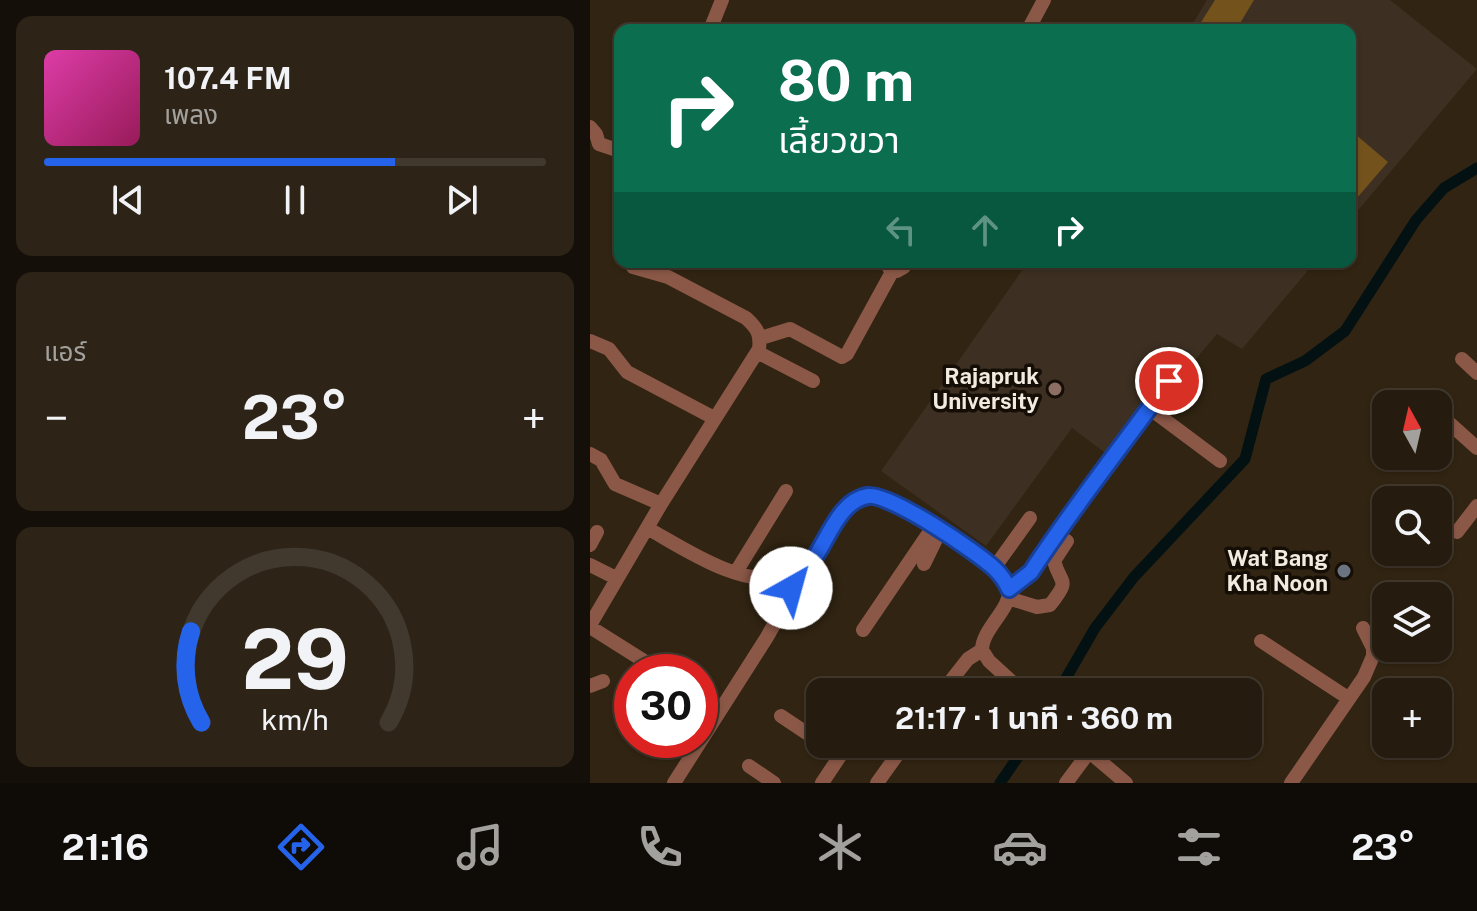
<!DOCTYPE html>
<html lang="th">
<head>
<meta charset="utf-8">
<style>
  :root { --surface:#251b0e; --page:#2d2417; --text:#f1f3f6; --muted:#a3a19e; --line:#42392e; --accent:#2563eb }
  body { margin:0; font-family:"Public Sans","Noto Sans Thai",sans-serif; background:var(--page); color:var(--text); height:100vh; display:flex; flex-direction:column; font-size:30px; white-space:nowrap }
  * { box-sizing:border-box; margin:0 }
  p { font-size:26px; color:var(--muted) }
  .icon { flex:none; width:44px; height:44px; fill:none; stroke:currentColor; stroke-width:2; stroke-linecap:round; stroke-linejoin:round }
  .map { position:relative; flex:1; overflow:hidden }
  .sheet { display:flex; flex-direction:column; gap:16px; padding:16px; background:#140f08; width:590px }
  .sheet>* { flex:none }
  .guide { position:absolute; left:24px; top:24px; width:742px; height:244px; border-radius:16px; box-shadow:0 2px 6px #0004,0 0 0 2px var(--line); background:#0b6e4f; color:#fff; overflow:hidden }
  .needle { width:52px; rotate:352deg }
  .tools { position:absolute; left:782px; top:390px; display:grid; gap:16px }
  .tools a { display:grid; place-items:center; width:80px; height:80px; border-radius:16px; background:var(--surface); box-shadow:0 2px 6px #0004,0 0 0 2px var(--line); font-size:40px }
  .speed { position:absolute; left:24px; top:654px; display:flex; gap:16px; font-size:40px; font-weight:700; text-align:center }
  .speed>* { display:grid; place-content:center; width:104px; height:104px; border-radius:50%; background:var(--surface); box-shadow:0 2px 6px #0004,0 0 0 2px var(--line); line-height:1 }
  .speed .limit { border:12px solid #d22; background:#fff; color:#111 }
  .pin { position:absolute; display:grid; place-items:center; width:68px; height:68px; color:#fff; margin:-34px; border:4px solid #fff; border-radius:50%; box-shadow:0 2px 8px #0007 }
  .me { position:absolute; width:88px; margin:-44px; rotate:38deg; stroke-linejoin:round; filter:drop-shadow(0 0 6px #0008) }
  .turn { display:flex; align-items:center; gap:28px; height:168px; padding:0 32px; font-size:36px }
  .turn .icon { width:104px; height:104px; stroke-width:2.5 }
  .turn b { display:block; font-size:56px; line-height:68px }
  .lanes { display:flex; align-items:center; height:76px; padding:0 32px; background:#0003; justify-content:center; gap:40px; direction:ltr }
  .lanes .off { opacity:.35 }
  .big { font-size:60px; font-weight:700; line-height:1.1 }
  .sheet .widget { flex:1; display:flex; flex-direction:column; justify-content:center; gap:12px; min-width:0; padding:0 28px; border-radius:16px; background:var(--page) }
  .sheet .dial { align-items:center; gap:0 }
  .dial svg { height:208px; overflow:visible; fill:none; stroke:var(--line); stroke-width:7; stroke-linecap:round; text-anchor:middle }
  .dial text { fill:var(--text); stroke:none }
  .song { display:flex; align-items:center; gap:24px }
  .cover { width:96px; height:96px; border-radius:12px; background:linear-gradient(135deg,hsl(320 70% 55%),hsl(330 70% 35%)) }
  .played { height:8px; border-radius:4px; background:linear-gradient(90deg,var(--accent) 70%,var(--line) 70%) }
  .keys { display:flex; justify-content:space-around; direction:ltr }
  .heat { display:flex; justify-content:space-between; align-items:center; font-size:44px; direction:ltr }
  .trip { position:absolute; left:216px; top:678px; width:456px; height:80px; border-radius:16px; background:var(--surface); box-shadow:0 2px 6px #0004,0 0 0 2px var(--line); font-weight:700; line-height:80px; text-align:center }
  .menu { display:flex; height:128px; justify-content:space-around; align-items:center; background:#0f0b06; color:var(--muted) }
  .menu .icon { width:56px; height:56px }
  .menu .on { color:var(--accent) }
  .menu b { font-size:36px; color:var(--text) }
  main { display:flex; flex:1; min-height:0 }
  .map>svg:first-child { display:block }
  .education { fill:#3d2f22 }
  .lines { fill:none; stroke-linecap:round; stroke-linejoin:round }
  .canal { stroke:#041113; stroke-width:11 }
  .building { fill:#74521c }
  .minor { stroke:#8b5847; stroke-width:14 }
  .route-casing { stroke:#184099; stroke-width:20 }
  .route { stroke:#2563eb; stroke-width:14 }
  .education-dot { fill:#8d6e63; stroke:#140e07; stroke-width:3 }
  .worship-dot { fill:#6b7280; stroke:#140e07; stroke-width:3 }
  .labels { text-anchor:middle; stroke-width:7; stroke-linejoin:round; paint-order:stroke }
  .poi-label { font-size:22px; font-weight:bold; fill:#f4ebe0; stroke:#140e07; text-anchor:end }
</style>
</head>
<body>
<main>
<section class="sheet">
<div class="widget">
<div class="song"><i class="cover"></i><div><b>107.4 FM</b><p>เพลง</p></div></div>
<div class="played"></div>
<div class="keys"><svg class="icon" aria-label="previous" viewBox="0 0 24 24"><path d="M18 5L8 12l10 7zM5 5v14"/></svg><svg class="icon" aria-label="pause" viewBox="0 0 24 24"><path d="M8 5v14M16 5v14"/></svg><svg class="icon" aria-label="next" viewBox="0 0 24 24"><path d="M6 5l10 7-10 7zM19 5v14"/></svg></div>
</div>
<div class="widget"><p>แอร์</p>
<div class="heat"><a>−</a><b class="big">23°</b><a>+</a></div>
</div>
<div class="widget dial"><svg viewBox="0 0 100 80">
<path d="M14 69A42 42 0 1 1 86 69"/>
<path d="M14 69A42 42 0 0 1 10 34" stroke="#2563eb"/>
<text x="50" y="56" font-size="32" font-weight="700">29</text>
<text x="50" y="72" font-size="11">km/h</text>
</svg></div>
</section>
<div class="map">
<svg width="887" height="783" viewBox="0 0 887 783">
  <rect width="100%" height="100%" fill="#312412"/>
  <path class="education" d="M617,0H800L887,69L760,220V30H599Z
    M438,262H725L652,349L627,334L522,458L482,428L396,546L291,471Z"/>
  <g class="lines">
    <path class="canal" d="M468,692L505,628L544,577L655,459L676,379L715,361L755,331L826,220L854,188L887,168
      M410,783L437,744"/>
  </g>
  <path class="building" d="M625,0H664L646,30H613L608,27Z
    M765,134L798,162L760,206V140Z"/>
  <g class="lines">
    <path class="minor" d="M120,30L132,0
      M438,30L454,0
      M0,127L6,134L9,144L30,151
      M297,262L299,268L307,271L314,267L315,262
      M171,338L200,329L252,357L257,354L303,270
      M0,341L19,349L37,372L124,418
      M167,352L223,381
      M872,359L887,373
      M837,403L838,404
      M559,408L630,461
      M848,413L887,448
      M0,454L11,460L25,484L71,504
      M57,528C98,551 148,586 198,578C230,573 240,519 264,502C273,495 284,495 294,498C314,503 417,571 419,590C421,609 392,629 392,650L399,661L433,692
      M867,532L887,506
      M0,545L7,532
      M334,564L350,531
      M0,565L26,578
      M404,568L440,518
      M146,572L196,491
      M419,589L441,572L511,476L530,445L579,381
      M418,598L447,607L460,605C481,578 471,586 464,561L477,541
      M0,625L71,504L169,349C171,334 167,328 156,318L78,277L43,267
      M0,627L54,661L53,672
      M273,630L343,527
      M671,641L758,698
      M0,686L13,681
      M352,692L378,659L392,650
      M191,716L230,742
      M490,744L536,783
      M159,766L184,783
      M84,783L177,637L195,605L205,576
      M232,783L250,756L233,744
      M287,783L315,744
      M476,783L499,752
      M701,783L774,677L783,656V648L773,628"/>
  </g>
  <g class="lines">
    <defs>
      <path id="route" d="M201,588C206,575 215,571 223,560C238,539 250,500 278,496C300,493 387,552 405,569C411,575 416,582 419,589L441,572C484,506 533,445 579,381"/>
    </defs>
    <use href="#route" class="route-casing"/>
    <use href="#route" class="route"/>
  </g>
  <circle class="education-dot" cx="465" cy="389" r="8"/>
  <circle class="worship-dot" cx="754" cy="571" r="8"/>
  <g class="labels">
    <g class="poi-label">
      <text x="449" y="384">Rajapruk<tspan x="449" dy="25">University</tspan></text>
      <text x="738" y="566">Wat Bang<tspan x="738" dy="25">Kha Noon</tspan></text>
    </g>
  </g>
</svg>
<div class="tools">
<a><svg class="needle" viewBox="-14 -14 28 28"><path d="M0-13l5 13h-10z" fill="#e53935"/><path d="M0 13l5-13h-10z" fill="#a3a19e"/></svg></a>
<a><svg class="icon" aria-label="search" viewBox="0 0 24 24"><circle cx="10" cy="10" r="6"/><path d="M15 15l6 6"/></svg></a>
<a><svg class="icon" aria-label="layers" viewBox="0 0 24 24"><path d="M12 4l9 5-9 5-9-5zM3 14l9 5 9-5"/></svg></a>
<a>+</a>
</div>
<div class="speed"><div class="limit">30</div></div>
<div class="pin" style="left:579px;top:381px;background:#d93025"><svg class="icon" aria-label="arrive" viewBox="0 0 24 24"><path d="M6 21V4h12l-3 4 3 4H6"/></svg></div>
<svg class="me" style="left:201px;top:588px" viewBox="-20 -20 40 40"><circle r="19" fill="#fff"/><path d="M0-13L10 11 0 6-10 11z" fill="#2563eb"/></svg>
<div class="trip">21:17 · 1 นาที · 360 m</div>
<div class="guide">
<div class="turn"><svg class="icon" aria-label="right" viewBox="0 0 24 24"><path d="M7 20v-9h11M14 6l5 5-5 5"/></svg><div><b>80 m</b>เลี้ยวขวา</div></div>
<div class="lanes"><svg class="icon off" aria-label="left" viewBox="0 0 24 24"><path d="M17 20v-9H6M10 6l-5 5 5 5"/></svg><svg class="icon off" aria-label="ahead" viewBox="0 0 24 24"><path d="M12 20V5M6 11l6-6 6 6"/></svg><svg class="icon" aria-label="right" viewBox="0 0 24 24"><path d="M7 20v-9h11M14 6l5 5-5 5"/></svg></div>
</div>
</div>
</main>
<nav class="menu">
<b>21:16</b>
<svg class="icon on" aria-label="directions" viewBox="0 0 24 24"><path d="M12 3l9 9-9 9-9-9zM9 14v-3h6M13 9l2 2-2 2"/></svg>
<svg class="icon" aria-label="music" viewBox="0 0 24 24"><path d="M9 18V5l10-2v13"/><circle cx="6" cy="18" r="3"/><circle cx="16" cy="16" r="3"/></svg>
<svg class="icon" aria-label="phone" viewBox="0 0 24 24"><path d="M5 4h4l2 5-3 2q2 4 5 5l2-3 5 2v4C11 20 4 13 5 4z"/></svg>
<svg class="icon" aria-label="climate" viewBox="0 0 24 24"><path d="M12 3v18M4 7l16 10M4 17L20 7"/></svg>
<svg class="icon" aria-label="car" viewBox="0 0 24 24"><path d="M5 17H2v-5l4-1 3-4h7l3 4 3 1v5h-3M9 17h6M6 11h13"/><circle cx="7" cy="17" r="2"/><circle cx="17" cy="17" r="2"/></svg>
<svg class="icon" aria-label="filters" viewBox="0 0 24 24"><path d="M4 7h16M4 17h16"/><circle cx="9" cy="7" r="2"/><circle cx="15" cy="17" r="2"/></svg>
<b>23°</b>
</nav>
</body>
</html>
